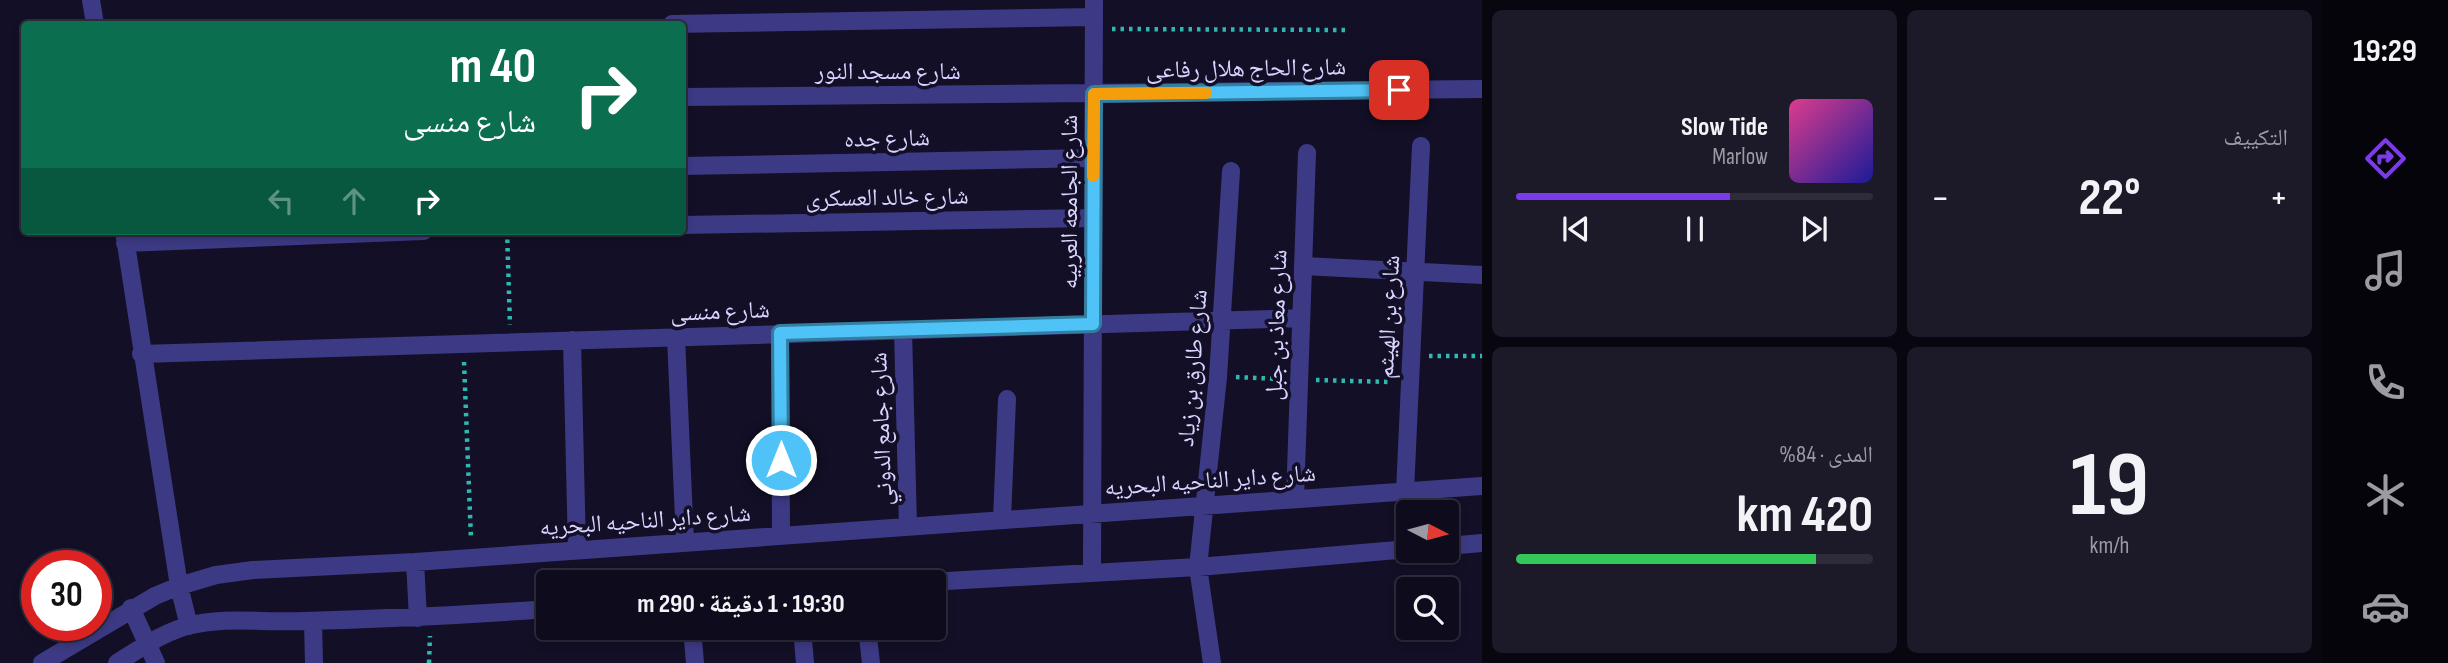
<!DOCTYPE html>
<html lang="ar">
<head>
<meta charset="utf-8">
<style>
  :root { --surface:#0e0b1c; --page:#1c1929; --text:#f1f3f6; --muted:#9b9ba3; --line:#2e2b3b; --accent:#7c3aed }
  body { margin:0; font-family:"Sofia Sans Condensed","Noto Naskh Arabic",sans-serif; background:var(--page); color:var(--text); direction:rtl; height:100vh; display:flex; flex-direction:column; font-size:26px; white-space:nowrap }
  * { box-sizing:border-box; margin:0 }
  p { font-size:23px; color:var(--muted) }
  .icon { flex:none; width:38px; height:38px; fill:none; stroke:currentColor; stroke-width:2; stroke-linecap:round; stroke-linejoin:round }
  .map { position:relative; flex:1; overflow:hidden; direction:ltr }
  .drawer { display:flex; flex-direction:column; gap:10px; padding:10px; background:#08060f; width:840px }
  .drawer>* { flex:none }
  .top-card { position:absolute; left:21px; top:21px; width:665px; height:214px; border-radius:7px; box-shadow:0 4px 10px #0003,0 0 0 2px var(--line); direction:rtl; background:#0b6e4f; color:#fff; overflow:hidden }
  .needle { width:46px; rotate:96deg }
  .tools { position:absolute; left:1396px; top:500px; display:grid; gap:14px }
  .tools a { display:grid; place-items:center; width:63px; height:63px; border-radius:7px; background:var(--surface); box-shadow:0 4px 10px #0003,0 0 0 2px var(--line); font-size:35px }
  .speed { position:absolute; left:21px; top:550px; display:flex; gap:14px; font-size:35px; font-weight:700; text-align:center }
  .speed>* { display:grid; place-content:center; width:91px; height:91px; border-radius:50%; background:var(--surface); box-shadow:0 4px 10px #0003,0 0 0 2px var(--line); line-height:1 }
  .speed .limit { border:10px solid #d22; background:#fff; color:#111 }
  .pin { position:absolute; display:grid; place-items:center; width:60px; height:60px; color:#fff; margin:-30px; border-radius:14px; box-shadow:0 4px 10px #0006 }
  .me { position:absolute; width:77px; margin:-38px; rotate:0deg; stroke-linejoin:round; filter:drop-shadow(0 0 5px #0008) }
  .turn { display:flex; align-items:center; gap:24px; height:147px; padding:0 35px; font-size:32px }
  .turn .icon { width:91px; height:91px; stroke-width:2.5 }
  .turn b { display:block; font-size:49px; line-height:60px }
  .lanes { display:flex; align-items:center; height:66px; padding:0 35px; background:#0003; justify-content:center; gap:35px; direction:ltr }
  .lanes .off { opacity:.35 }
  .big { font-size:52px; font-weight:700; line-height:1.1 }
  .drawer .widget { flex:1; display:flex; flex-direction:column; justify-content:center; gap:10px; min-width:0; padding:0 24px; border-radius:10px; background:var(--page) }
  .drawer .dial { align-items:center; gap:0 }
  .dial b { font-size:91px; line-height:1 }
  .song { display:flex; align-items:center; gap:21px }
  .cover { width:84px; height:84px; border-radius:10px; background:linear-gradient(135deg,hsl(330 70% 55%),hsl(240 70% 35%)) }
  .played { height:7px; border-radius:4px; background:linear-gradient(90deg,var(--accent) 60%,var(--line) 60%) }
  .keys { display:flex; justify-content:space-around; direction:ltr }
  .heat { display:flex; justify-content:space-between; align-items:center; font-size:38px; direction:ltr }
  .charge { height:10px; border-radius:5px; background:linear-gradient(90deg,#34c759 84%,var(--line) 0) }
  .drawer .tiles { flex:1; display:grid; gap:10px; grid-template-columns:repeat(2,1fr) }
  .trip { position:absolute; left:536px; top:570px; width:410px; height:70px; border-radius:7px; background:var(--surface); box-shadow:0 4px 10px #0003,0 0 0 2px var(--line); font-weight:700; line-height:70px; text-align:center; direction:rtl }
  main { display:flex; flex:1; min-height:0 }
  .menu { display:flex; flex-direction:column; width:126px; justify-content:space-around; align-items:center; background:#06040b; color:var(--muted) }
  .menu .icon { width:49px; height:49px }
  .menu .active { color:var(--accent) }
  .menu b { font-size:32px; color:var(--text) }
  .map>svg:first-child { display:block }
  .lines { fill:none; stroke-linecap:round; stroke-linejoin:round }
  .path { stroke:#2fb8b0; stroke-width:4.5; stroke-dasharray:3.5 5; stroke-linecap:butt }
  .minor { stroke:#3d3a85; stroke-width:18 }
  .route-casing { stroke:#337fa1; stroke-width:18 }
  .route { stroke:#4fc3f7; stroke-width:12 }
  .slow { stroke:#f59e0b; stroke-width:12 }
  .labels { text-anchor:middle; stroke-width:7; stroke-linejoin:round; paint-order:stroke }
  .street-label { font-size:24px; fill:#d9d4ff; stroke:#130f26 }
</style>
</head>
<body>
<main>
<nav class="menu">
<b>19:29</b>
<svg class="icon active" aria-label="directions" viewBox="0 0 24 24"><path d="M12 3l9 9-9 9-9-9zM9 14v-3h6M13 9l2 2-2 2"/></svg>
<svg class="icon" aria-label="music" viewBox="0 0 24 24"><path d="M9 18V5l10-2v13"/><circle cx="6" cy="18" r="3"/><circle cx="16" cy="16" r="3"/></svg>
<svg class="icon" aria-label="phone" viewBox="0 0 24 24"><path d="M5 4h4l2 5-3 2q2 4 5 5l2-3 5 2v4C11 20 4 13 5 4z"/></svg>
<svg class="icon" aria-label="climate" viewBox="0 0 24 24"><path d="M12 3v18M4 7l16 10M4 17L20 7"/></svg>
<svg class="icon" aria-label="car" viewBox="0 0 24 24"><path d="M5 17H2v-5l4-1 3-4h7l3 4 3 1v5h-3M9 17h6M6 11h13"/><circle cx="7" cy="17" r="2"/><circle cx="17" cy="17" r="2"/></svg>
</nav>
<section class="drawer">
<div class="tiles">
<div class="widget"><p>التكييف</p>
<div class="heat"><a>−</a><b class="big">22°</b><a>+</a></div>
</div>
<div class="widget">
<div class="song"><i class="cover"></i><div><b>Slow Tide</b><p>Marlow</p></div></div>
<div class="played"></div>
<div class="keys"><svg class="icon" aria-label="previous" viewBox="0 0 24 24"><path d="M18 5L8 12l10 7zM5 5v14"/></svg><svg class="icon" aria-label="pause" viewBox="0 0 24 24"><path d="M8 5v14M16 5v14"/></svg><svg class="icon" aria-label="next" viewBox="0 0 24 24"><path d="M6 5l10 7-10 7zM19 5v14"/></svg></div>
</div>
<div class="widget dial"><b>19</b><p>km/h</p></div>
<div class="widget"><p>المدى · 84%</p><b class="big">420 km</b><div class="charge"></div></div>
</div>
</section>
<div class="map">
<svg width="1482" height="663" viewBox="0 0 1482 663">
  <rect width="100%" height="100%" fill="#130f26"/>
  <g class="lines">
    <path class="path" d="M1112,29L1348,30
      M507,231L510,325
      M1429,356H1482
      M464,362L471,539
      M1236,377L1279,379
      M1316,380L1391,382
      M429,663L430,636"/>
    <path class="minor" d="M91,0L95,24
      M672,24L1094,17
      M682,97L1482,89
      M682,166L1093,158
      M682,225L1093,218
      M124,231L179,586L189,626
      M125,243L424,231
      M1303,266L1482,275
      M903,330L908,526
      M780,333L781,535
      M676,337L685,542
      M572,340L577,550
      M141,354L1301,318
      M1405,491L1421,146
      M1295,499L1307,153
      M1002,519L1007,399
      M1447,546L1482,543
      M415,562L418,618
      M1092,572L1094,0
      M911,583L1198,567L1409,549
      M131,608L156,663
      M313,621L314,663
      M692,628L695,663
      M802,628L805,663
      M867,628L871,663
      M42,663L155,596L179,586L216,575L253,570L415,562L1482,486
      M117,663C140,648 161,634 187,626C226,616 264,623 304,621C385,619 466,615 548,609
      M1212,663L1198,567L1218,377L1231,171"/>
  </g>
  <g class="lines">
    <defs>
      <path id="route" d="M781,460L780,333L1093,324L1094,94L1399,90"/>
    </defs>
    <use href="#route" class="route-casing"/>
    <use href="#route" class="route"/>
    <path class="slow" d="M1093,176L1094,94L1206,93"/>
  </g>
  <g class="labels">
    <g class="street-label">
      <text transform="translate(1246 68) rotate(-1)" y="8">شارع الحاج هلال رفاعى</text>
      <text x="888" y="79">شارع مسجد النور</text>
      <text transform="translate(887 138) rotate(-1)" y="8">شارع جده</text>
      <text transform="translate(887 197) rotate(-1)" y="8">شارع خالد العسكرى</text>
      <text transform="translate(1069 202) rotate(-90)" y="8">شارع الجامعه العربيه</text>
      <text transform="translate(720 311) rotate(-2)" y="8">شارع منسى</text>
      <text transform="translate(1388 317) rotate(-87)" y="8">شارع بن الهيثم</text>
      <text transform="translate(1276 325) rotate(-88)" y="8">شارع معاذ بن جبل</text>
      <text transform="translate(1192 368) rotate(-85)" y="8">شارع طارق بن زياد</text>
      <text transform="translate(881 429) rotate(-92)" y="8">شارع جامع الدوني</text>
      <text transform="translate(1210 480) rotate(-4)" y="8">شارع داير الناحيه البحريه</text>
      <text transform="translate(645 520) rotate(-4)" y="8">شارع داير الناحيه البحريه</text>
    </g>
  </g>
</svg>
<div class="tools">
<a><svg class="needle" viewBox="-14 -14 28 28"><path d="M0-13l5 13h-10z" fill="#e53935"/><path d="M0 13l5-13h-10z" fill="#9b9ba3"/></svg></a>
<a><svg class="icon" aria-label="search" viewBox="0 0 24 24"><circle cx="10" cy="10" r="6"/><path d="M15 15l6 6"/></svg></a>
</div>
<div class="speed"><div class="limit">30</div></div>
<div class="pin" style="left:1399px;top:90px;background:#d93025"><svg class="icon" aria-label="arrive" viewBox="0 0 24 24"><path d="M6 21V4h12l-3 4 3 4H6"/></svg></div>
<svg class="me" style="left:781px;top:460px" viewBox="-20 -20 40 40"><circle r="17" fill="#4fc3f7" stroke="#fff" stroke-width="3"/><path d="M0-11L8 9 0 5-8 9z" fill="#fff"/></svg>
<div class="trip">19:30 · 1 دقيقة · 290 m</div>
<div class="top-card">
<div class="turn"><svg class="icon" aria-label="right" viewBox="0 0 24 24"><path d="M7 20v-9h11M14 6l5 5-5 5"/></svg><div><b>40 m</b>شارع منسى</div></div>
<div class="lanes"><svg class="icon off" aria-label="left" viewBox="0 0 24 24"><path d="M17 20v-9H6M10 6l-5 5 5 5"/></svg><svg class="icon off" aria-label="ahead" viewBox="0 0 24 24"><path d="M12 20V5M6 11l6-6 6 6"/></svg><svg class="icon" aria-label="right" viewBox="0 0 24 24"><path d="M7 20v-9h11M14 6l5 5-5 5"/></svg></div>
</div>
</div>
</main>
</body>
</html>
